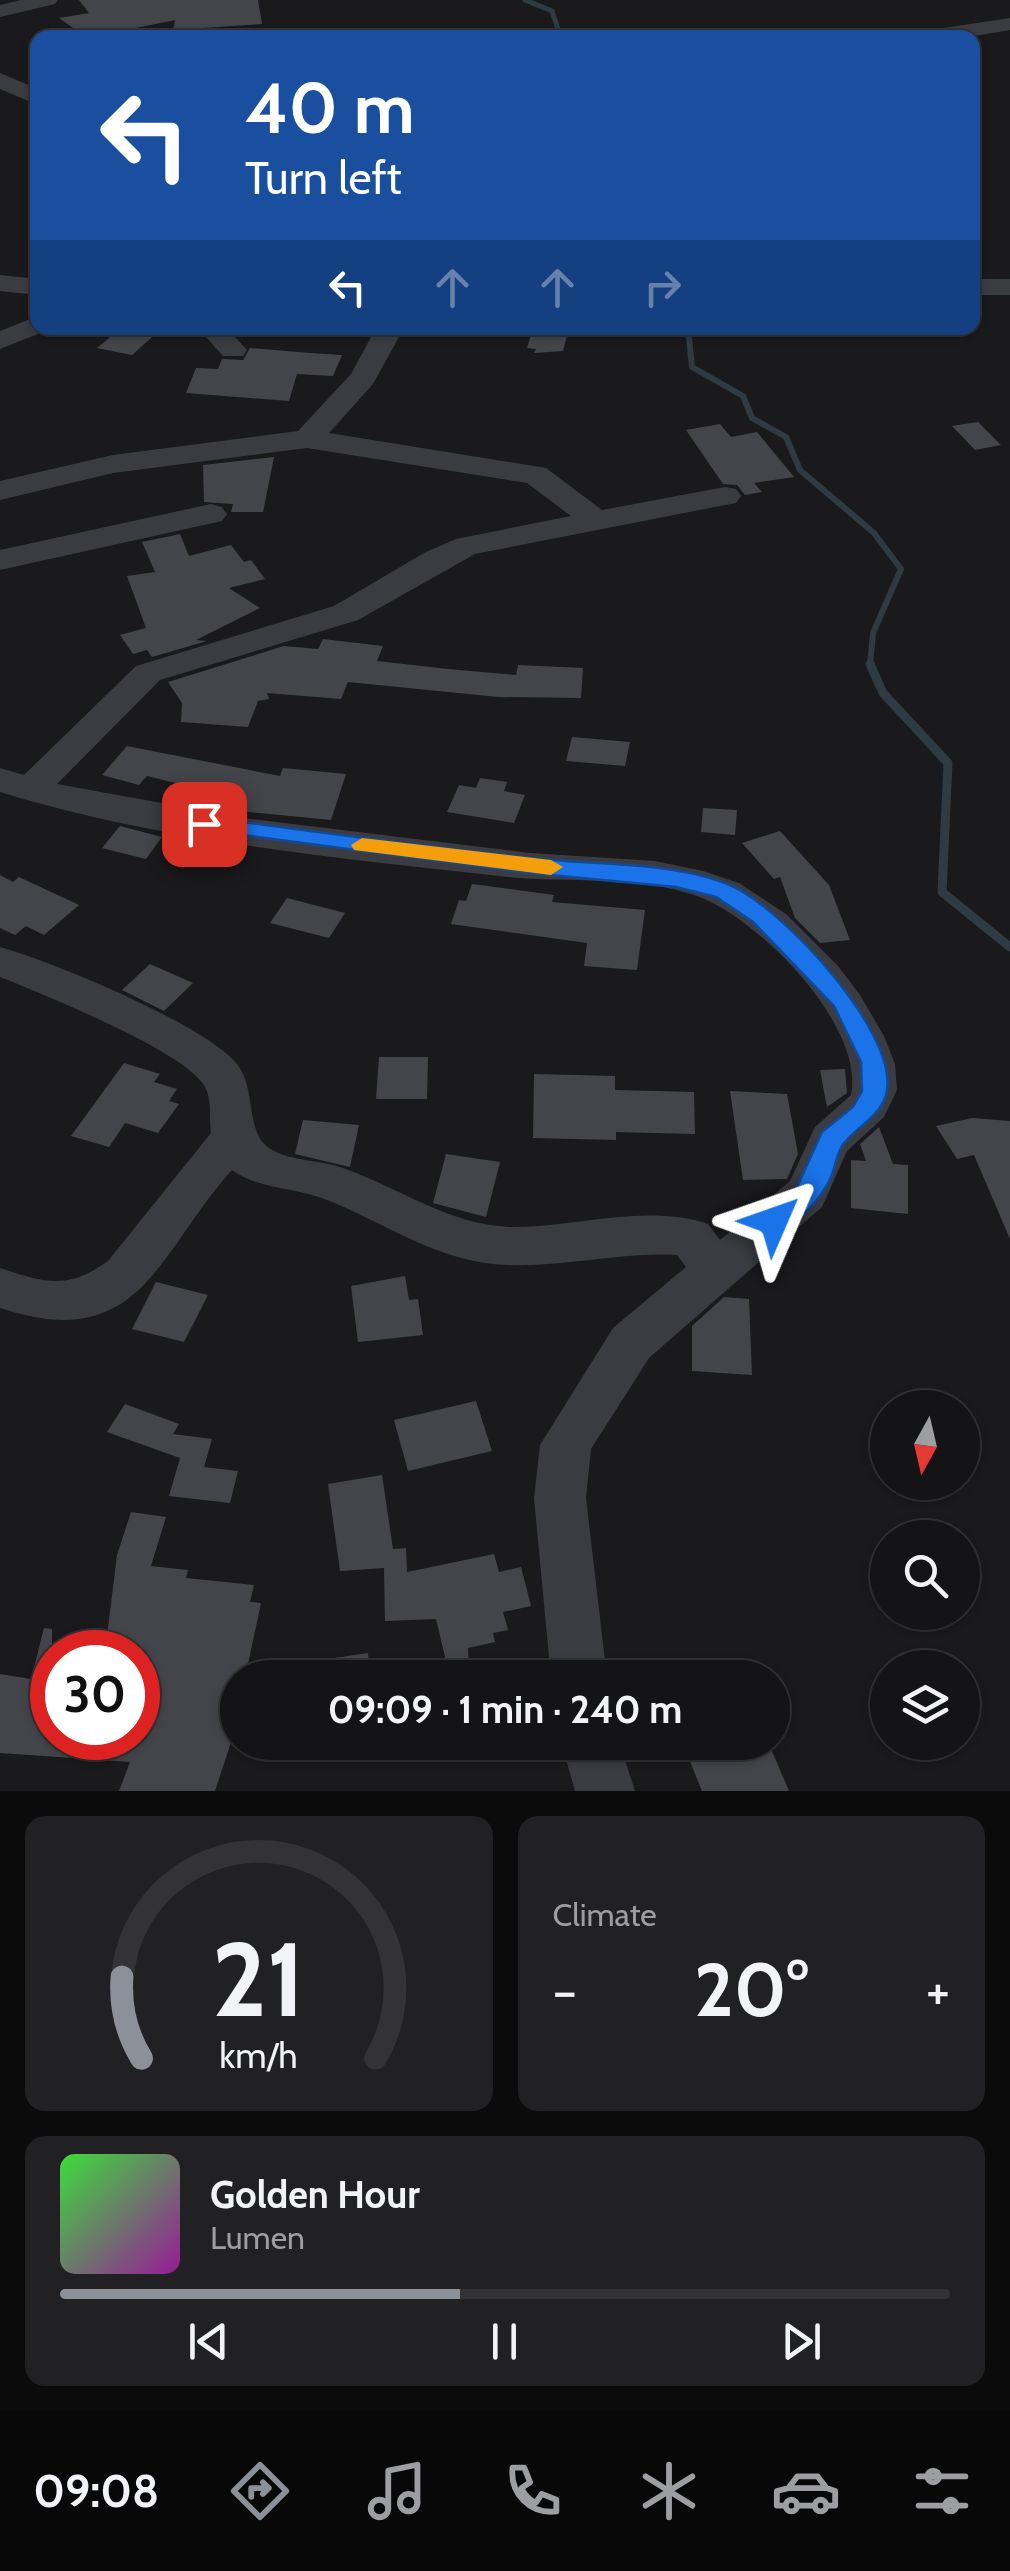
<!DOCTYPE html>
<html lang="en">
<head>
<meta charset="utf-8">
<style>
  :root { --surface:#141416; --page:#212123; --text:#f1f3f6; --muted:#9d9ea1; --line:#333335; --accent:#8c9099 }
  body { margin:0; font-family:Cabin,sans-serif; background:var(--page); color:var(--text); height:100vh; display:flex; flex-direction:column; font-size:38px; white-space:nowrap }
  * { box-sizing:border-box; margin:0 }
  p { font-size:32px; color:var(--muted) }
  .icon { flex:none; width:55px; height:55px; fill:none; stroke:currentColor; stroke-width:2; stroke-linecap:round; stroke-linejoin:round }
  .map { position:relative; height:1791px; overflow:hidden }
  .details { display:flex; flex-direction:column; gap:25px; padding:25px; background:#0b0b0c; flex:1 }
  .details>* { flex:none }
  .banner { position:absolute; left:30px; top:30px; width:950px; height:305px; border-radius:20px; box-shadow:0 2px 8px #0004,0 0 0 2px var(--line); background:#1a4fa0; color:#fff; overflow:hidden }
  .needle { width:65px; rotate:188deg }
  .buttons { position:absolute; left:870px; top:1390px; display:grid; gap:20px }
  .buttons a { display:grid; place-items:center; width:110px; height:110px; border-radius:50%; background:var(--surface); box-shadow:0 2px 8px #0004,0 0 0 2px var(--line); font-size:50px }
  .speed { position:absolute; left:30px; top:1630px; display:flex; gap:20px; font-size:50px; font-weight:700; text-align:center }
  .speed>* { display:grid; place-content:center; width:130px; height:130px; border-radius:50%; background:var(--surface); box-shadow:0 2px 8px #0004,0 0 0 2px var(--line); line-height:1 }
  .speed .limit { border:15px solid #d22; background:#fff; color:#111 }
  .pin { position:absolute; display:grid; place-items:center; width:85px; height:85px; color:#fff; margin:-42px; border-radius:20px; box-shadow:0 5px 15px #0006 }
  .me { position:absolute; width:110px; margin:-55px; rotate:47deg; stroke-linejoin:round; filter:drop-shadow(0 0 8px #0008) }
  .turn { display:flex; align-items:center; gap:35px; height:210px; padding:0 50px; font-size:45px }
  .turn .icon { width:130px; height:130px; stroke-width:2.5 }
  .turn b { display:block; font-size:70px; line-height:85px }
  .lanes { display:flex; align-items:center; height:95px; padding:0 50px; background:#0003; justify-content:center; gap:50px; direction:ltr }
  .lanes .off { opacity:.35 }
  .big { font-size:75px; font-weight:700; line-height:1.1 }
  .details .tile { flex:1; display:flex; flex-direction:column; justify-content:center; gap:15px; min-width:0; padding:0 35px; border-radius:20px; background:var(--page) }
  .details .dial { align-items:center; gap:0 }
  .dial svg { height:260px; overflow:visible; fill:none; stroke:var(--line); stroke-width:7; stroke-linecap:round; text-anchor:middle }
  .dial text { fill:var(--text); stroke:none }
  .song { display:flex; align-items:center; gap:30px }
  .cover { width:120px; height:120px; border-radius:15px; background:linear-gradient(135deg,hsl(120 70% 55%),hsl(300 70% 35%)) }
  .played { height:10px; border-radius:5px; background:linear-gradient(90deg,var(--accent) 45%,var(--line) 45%) }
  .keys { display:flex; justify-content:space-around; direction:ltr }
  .heat { display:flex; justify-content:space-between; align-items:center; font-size:55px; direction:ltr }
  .details .tiles { flex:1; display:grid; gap:25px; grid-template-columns:1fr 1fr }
  .tile:last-child { grid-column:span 2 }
  .trip { position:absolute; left:220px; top:1660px; width:570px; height:100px; border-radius:50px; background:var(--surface); box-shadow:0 2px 8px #0004,0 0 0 2px var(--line); font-weight:700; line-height:100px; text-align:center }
  .tabs { display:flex; height:160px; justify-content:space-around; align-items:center; background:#080809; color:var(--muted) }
  .tabs .icon { width:70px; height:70px }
  .tabs .on { color:var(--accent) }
  .tabs b { font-size:45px; color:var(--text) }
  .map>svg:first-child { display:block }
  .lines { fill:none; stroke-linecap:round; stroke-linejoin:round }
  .stream-far2 { stroke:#2f3b42; stroke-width:5 }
  .stream-far1 { stroke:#2f3b42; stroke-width:6 }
  .stream { stroke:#2f3b42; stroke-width:9 }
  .building { fill:#44454a }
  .minor { fill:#3b3c42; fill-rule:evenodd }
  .route { fill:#1a73e8; stroke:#114b97; stroke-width:2.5 }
  .slow { fill:#f59e0b }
</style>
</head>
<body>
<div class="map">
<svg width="1010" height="1791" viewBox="0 0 1010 1791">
  <rect width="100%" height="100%" fill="#1a1a1d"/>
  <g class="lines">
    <path class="stream-far2" d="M525,0L552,11L561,38"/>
    <path class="stream-far1" d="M688,328L692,367L743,396L752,418L786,437L800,470L874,533L901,569L873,633L870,666"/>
    <path class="stream" d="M870,664L883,693L948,763L942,892L1010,947"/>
  </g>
  <path class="building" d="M79,0H258L262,24L173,30L175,20L87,38L59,18L89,13Z
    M121,328H162L132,355L97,348Z
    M533,328H569L563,351L534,353L536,349L527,348Z
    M250,348L310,353L342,355L333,376L297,374L289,401L186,393L196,368L218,369L222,359L243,360Z
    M978,422L1001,445L975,450L952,426Z
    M720,424L731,437L757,432L794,477L754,483L762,492L745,495L737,485L723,484L686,430Z
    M274,457L263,512H231L233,504L204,502L203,465Z
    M180,534L189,556L231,545L244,562L251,560L265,579L229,588L260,608L196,640L207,641L152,657L147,650L133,654L120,635L146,628L127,576L155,572L142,542Z
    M323,639L383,646L377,661L448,669L516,675L518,665L583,668L581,698L498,697L348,682L341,699L267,693L269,699L258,701L248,727L181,722L182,703L168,682L284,646L318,649Z
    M572,737L630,742L625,766L566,761Z
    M127,746L280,776L283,768L346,774L331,820L249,812L214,805L218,799L200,796L204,790L147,776L139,785L102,775Z
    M480,778L507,782L504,791L525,795L514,823L447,812L459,785L476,788Z
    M703,808L737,810L735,835L701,832Z
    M120,826L162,837L146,859L102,848Z
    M780,831L829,885L850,940L820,943L795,918L780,877L774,879L742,843Z
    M0,875L13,882L19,877L79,905L44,935L26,926L15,935L0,928Z
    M472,884L554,895L552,902L645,910L637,970L584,966L587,943L451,924L459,900L466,901Z
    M287,898L345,913L329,938L270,923Z
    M150,964L193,983L164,1011L122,990Z
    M379,1057H428L427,1099H376Z
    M124,1063L160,1074L154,1082L177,1089L169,1101L179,1104L158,1133L125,1123L109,1147L71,1136Z
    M845,1069L847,1093L827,1107L820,1070Z
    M534,1074L615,1076V1090L694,1092L695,1134L616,1132V1140L533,1138Z
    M730,1091L787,1094L798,1154L787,1179L743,1180Z
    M972,1118L1010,1121V1239L974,1155L957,1159L936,1126Z
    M303,1120L359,1125L350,1167L295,1154Z
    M879,1127L893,1164L908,1165V1214L851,1208V1160L866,1161L860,1144Z
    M446,1154L500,1162L486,1217L433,1203Z
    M405,1276L409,1300L418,1299L423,1335L358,1342L351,1286Z
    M156,1282L208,1295L184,1342L132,1329Z
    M724,1297L749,1299L752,1375L692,1371V1326Z
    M476,1401L492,1451L408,1471L394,1420Z
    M125,1404L179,1424L173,1434L212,1439L204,1467L238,1471L230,1503L169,1496L180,1458L107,1432Z
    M382,1475L393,1549L406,1548L407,1572L494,1554L499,1572L521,1567L531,1606L503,1612L508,1630L493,1633L495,1642L468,1648L469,1678H450L436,1619L385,1621L384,1568L340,1571L328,1484Z
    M131,1512L166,1517L151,1566L188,1570L186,1578L254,1585L250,1602L261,1603L245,1678H238V1721L215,1791H119L130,1762L0,1753V1674L31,1679L44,1628L52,1629V1738H138V1652H105L117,1555Z
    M368,1653L370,1678H294V1664Z
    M682,1742H768L789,1791H702Z"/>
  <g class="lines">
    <path class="minor" d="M21,0H58L55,4L0,17V5Z
      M1010,18V30L963,38H907L917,32Z
      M0,73L38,89V105L0,89Z
      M0,275L38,279V295L0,291Z
      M972,279H1010V295H972Z
      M38,316V328L48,330L0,349V331Z
      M198,328H227L247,350L243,356H223Z
      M376,328H404L373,384L329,433L546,468L602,510L725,487L736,489L741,496L736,503L725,505L475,554L358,620L160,680L57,784L244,818L530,853L655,861L703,871L739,883L786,914L838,966L860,995L884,1036L895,1064L897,1090L884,1117L847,1151L822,1207L649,1358L591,1449L586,1498L607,1678H551L534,1498L540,1445L613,1328L686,1267L677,1255C613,1251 549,1272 485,1263C427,1254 380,1221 327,1200C296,1187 260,1190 232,1170C157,1253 141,1355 0,1308V1268C45,1283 68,1290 108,1261L211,1133C209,1119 212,1099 205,1087C187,1052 40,993 0,977V947C51,961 206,1025 237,1064C258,1090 243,1136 274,1151C293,1161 319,1160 340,1167C399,1187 448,1225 511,1227C575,1228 645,1203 708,1224L720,1240L790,1181L815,1127L851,1095C865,1025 758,918 697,896C638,875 569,883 508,877C339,858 163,842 0,792V768L24,775L136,666L334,606L424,553L456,539L571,516L527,483L307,448L113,473L0,500V481L113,455L298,431L351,374Z
      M211,504L222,507L227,514L222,521L0,570V550Z
      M561,1742H619L635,1791H575Z"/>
  </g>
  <path class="route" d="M204,817C313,831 421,846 529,858C590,865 676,861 732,886C783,909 896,1030 887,1090C884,1114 859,1125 845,1142C837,1150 836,1166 831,1177C822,1198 790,1237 765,1229L761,1221L797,1187L822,1132L853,1107L862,1091L861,1062L834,1006L753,922L716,897L676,887L529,873L197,829L194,824L197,819Z"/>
  <path class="slow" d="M362,838L551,860L563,867L551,875L354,850L351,845Z"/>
</svg>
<div class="buttons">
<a><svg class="needle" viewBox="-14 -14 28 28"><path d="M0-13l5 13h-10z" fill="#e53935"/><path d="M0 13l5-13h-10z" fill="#9d9ea1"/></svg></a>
<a><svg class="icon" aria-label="search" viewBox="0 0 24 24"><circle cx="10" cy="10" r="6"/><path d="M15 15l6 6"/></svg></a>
<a><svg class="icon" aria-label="layers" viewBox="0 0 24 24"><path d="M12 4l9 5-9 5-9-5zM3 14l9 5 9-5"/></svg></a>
</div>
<div class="speed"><div class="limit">30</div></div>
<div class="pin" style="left:204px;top:824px;background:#d93025"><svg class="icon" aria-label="arrive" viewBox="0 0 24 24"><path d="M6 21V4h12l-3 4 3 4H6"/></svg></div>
<svg class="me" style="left:774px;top:1221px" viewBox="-20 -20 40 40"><path d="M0-17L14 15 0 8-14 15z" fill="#1a73e8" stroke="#fff" stroke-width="4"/></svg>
<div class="trip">09:09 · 1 min · 240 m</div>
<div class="banner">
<div class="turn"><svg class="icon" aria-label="left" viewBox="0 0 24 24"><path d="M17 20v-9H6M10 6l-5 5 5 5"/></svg><div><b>40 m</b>Turn left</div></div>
<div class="lanes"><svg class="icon" aria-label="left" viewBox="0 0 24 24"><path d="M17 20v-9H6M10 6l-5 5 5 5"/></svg><svg class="icon off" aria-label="ahead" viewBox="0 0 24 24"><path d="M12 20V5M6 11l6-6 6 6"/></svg><svg class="icon off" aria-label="ahead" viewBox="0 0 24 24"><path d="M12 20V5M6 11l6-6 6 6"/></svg><svg class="icon off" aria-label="right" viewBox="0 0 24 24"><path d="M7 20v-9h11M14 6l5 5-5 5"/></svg></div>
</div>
</div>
<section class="details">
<div class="tiles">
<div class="tile dial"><svg viewBox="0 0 100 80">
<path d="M14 69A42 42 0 1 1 86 69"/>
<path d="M14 69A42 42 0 0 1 8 44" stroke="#8c9099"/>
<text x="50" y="56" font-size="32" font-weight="700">21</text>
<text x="50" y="72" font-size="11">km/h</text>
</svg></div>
<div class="tile"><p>Climate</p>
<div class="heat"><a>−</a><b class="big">20°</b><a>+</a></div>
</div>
<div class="tile">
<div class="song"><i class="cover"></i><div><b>Golden Hour</b><p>Lumen</p></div></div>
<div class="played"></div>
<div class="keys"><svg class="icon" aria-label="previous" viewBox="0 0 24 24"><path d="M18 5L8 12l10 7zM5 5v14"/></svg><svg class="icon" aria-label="pause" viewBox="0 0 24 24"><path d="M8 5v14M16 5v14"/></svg><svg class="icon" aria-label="next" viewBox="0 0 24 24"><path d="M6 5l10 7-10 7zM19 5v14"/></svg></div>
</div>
</div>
</section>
<nav class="tabs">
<b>09:08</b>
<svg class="icon on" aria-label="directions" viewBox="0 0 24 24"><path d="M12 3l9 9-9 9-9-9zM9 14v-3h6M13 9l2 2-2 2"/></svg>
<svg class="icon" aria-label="music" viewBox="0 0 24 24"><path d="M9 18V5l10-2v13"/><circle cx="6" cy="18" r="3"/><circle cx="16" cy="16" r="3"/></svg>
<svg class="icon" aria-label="phone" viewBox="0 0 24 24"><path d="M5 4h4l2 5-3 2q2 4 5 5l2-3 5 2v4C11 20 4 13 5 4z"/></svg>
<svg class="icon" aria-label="climate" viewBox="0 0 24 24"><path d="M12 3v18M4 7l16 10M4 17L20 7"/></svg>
<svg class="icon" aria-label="car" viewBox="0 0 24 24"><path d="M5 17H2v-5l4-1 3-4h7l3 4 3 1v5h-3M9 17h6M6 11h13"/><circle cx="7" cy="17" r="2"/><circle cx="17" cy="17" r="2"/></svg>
<svg class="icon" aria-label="filters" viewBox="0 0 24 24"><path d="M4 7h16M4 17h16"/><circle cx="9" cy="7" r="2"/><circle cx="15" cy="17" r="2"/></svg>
</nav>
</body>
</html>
